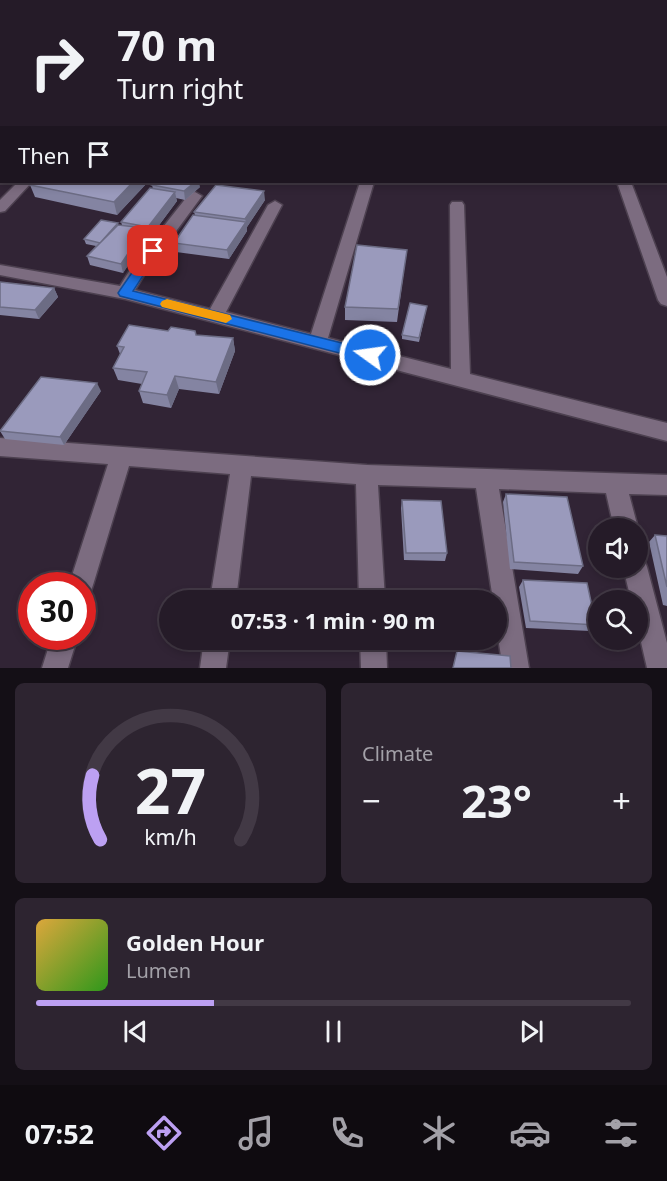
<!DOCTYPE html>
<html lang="en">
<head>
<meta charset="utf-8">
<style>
  :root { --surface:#251b28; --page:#2d2430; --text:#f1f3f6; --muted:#a3a1a8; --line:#423945; --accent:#bca0f2 }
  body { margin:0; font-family:"Noto Sans",sans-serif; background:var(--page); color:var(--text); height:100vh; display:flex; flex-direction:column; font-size:22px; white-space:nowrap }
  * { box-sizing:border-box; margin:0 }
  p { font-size:20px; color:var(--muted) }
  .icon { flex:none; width:33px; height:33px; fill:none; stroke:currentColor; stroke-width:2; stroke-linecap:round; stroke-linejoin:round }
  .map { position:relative; height:668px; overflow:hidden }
  .drawer { display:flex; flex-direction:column; gap:15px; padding:15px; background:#140f16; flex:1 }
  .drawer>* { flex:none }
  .guide { position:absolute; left:0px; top:0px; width:668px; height:183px; box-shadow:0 3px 9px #0003,0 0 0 2px var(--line); background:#251b28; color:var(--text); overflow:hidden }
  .buttons { position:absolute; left:588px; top:518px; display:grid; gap:12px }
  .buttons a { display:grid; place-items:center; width:60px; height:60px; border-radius:50%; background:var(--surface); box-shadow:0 3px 9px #0003,0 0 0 2px var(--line); font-size:30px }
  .speed { position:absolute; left:18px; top:572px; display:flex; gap:12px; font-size:30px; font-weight:700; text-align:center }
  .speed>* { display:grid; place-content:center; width:78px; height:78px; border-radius:50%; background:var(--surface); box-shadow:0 3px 9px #0003,0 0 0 2px var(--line); line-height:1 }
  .speed .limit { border:9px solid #d22; background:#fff; color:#111 }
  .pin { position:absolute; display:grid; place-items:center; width:51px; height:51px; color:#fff; margin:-26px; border-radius:12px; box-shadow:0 3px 9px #0006 }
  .me { position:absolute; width:66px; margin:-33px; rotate:284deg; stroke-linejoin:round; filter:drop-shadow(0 0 4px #0008) }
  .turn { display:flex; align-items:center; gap:21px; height:126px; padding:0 18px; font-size:27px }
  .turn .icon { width:78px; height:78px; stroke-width:2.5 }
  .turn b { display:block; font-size:42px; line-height:51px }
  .then { display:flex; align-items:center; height:57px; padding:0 18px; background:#0003; gap:12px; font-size:22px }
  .big { font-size:45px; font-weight:700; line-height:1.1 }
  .drawer .card { flex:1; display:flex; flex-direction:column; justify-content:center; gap:9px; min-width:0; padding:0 21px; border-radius:9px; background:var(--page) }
  .drawer .dial { align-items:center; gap:0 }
  .dial svg { height:156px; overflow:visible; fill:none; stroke:var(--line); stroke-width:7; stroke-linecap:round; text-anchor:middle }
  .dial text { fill:var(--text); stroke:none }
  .song { display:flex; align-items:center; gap:18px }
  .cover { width:72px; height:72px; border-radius:9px; background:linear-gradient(135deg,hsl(40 70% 55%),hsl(110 70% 35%)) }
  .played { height:6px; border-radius:3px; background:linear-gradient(90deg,var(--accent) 30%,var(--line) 30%) }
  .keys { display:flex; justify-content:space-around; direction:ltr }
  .heat { display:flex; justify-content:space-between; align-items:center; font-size:33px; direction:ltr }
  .drawer .tiles { flex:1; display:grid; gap:15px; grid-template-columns:1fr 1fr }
  .card:last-child { grid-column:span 2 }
  .trip { position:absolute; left:159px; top:590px; width:348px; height:60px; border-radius:30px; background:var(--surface); box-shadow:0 3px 9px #0003,0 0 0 2px var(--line); font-weight:700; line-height:60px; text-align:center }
  .tabs { display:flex; height:96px; justify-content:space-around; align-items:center; background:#0f0b10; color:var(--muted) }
  .tabs .icon { width:42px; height:42px }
  .tabs .on { color:var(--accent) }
  .tabs b { font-size:27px; color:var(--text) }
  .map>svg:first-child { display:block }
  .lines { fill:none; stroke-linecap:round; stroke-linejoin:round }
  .minor-casing { stroke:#4d4150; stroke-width:3 }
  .minor { fill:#7c6c80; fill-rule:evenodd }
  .wall { fill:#8484a2 }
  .shaded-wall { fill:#6c6c84 }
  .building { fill:#9a9abc; stroke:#6c6c84; stroke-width:1.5 }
  .route { fill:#1a73e8; stroke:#114b97; stroke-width:1.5 }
  .slow { fill:#f59e0b }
</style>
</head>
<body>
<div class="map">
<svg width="667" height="668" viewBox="0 0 667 668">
  <rect width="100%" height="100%" fill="#312435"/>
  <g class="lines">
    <defs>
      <path id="minor" d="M525,0H539L524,2Z
        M0,82H2L0,89Z
        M0,110H2V118H0Z
        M18,182H32L5,211L0,212V200Z
        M360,182H374L328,338L451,369L450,205L452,202H462L464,205L470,374L667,423V441L125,299L0,275V265L120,286L133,265L190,193L195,192L202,196L146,272L135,290L210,309L268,205L275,201L282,205L226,312L311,334Z
        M617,182H631L667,277V306L661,304L658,300Z
        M0,438L367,465L667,475V495L629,494L638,528H614L606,493L499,489L529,668H503L496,626V600H493L476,488L378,485L385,600H359L356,484L251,476L236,600H210L230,474L129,466L93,585L90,594L82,597V585H69L108,464L0,456Z
        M638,556L644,559L647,567L667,643V668H647L638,629V600H631L623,567H638Z
        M52,636H78L68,668H42Z
        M204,639H230L226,668H200Z
        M360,639H386L387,668H361Z"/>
    </defs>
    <use href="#minor" class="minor-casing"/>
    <use href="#minor" class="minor"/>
  </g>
  <path class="wall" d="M362,0H385V2H362Z
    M33,182H146L147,183L117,215L35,197L30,185Z
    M152,185L200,187L185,200L176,198L177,201L151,236L146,235L147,237L123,273L90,265L87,256L96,246L86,244L84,239L122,225L121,222L153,189Z
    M265,200L247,227V231L229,259L176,252L174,243L195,215L194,212Z
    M405,263L397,322L345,320V307Z
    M0,282L54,288L58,297L39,319L0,315Z
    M427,306L419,342L402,339V335Z
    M196,335L233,338L235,351L219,394L179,389L171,408L143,403L139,391L142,384L118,380L113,368L120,354L117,346Z
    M101,391L64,445L5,439L0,431Z
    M506,494L583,566L578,574L510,569L503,502Z
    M402,500L447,553L445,561L404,560L401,508Z
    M655,535L667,536V606L663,605L649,542Z
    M523,580L596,625L590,631L526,628L519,587Z"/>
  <path class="shaded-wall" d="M133,182H146L147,183L117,215L114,202Z
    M195,182H199L200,187L185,200L184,191Z
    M264,191L265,200L247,227V231L229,259L227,250L246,222L245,219Z
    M175,192L177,201L151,236L148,227Z
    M145,228L147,237L123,273L121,264Z
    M54,288L58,297L39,319L35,310Z
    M233,338L235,351L219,394L216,382Z
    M175,376L179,389L171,408L167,395Z
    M97,383L101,391L64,445L60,437Z"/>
  <path class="building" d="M309,0H333L332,2H309Z
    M33,182H133L114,202L30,185Z
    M156,182H195L184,191L152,185Z
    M216,185L264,191L245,219L194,212Z
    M150,188L175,192L148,227L121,222Z
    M193,215L246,222L227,250L174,243Z
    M101,220L118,223L100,243L84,239Z
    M118,225L145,228L121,264L87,256Z
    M357,245L407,250L398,309L345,307Z
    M0,282L54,288L35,310L0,307Z
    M410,303L427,306L419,338L402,335Z
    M129,325L168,331L171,327L195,331L196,335L233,338L216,382L175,376L167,395L139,391L147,372L113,368L124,347L117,346Z
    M41,377L97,383L60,437L0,431Z
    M506,494L567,497L583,566L514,562Z
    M402,500L441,501L447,553H406Z
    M655,535L667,536V587Z
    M523,580L587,583L596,625L530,621Z
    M457,651L510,656L511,668H453Z"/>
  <path class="route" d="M153,247L159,251L133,291L370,350L378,355L370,361L120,296L118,293L120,290L149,248Z"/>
  <path class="slow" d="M167,299L230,315L232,319L226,323L162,307L160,304L162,301Z"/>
</svg>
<div class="buttons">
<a><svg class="icon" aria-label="sound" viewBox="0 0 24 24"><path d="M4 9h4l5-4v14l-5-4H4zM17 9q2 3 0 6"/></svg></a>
<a><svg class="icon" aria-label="search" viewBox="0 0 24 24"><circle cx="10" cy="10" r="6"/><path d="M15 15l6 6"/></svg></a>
</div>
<div class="speed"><div class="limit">30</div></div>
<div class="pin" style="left:153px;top:251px;background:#d93025"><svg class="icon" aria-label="arrive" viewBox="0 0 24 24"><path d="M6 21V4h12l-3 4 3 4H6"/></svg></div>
<svg class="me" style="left:370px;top:355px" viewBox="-20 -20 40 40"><circle r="17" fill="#1a73e8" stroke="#fff" stroke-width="3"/><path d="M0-11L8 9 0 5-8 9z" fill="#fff"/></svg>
<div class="trip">07:53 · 1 min · 90 m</div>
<div class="guide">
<div class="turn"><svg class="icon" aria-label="right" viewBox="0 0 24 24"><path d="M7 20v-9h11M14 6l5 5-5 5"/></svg><div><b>70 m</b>Turn right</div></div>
<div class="then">Then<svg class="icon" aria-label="arrive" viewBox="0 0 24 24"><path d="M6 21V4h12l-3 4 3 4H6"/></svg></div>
</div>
</div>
<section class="drawer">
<div class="tiles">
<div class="card dial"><svg viewBox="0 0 100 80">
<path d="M14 69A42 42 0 1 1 86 69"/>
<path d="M14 69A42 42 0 0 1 10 36" stroke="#bca0f2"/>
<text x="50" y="56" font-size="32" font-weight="700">27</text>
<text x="50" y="72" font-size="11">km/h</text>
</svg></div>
<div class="card"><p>Climate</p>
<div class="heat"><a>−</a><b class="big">23°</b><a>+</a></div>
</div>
<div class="card">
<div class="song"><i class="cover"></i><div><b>Golden Hour</b><p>Lumen</p></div></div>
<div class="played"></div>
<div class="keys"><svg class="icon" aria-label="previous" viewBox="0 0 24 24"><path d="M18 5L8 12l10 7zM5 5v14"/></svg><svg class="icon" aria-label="pause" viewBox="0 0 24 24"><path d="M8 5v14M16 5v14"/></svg><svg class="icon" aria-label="next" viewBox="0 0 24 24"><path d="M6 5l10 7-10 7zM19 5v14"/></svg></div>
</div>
</div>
</section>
<nav class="tabs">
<b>07:52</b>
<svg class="icon on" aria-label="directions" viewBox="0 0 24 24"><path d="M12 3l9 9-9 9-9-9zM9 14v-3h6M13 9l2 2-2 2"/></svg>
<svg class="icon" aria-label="music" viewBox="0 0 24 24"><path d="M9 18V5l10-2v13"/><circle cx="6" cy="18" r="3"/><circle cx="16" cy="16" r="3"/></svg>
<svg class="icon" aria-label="phone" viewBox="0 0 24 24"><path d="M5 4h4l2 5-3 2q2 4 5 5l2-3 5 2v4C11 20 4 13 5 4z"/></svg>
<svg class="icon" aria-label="climate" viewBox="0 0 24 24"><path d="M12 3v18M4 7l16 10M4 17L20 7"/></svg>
<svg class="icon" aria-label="car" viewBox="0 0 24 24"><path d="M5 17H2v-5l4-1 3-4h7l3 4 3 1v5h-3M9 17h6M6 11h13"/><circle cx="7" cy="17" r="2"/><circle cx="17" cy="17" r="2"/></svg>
<svg class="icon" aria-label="filters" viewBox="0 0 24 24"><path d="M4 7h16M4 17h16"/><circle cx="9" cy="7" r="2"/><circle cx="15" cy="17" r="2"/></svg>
</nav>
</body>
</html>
